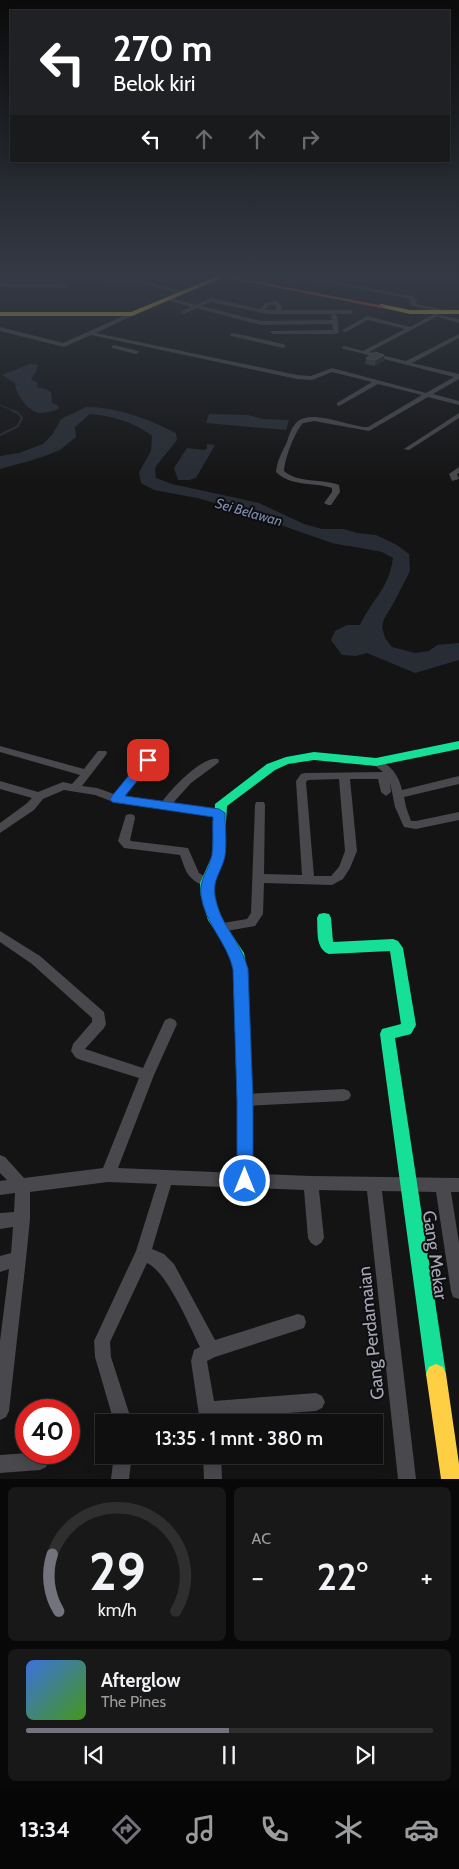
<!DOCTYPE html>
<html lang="id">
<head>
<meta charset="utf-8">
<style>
  :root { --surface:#0f0f0f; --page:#181818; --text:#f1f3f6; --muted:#9b9c9e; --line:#2f2f2f; --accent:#72737d }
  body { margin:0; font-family:Cabin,sans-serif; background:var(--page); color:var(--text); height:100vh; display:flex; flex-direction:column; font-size:19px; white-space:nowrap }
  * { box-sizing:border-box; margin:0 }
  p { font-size:16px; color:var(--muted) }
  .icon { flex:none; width:28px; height:28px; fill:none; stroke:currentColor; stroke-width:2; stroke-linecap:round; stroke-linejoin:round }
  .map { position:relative; height:1479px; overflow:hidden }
  .sheet { display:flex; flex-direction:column; gap:8px; padding:8px; background:#080808; flex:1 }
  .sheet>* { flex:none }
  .banner { position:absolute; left:10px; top:10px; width:440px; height:152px; border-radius:0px; box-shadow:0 2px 12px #0003,0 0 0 1px var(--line); background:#202124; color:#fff; overflow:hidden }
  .speed { position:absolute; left:15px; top:1399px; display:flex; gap:10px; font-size:25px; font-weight:700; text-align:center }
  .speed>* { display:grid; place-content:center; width:65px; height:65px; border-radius:50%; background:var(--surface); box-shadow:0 2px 12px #0003,0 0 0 1px var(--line); line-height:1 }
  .speed .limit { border:8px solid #d22; background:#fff; color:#111 }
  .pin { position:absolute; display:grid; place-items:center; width:42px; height:42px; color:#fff; margin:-21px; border-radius:10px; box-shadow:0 2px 8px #0006 }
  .me { position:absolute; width:55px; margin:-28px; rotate:0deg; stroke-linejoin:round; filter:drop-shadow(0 0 4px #0008) }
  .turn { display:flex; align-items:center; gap:18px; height:105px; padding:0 20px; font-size:22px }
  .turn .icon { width:65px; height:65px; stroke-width:2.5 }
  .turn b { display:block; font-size:35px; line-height:42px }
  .lanes { display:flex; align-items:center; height:48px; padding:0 20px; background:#0003; justify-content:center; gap:25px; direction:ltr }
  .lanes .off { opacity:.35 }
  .big { font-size:38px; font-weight:600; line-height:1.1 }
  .sheet .card { flex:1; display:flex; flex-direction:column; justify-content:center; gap:8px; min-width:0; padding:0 18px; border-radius:8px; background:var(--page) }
  .sheet .dial { align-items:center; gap:0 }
  .dial svg { height:130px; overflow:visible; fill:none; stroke:var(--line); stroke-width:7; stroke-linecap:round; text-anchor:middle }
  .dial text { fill:var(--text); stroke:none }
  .song { display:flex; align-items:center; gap:15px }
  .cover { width:60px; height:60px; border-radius:8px; background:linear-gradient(135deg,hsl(220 70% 55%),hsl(100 70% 35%)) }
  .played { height:5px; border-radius:2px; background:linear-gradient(90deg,var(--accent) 50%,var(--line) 50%) }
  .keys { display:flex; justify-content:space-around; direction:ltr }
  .heat { display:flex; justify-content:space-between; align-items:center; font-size:28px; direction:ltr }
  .sheet .tiles { flex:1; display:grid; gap:8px; grid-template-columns:1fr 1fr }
  .card:last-child { grid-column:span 2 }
  .trip { position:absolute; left:95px; top:1414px; width:288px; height:50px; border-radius:0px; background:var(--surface); box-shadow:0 2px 12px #0003,0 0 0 1px var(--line); font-weight:600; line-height:50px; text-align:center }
  .menu { display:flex; height:80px; justify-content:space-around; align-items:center; background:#060606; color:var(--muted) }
  .menu .icon { width:35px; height:35px }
  .menu .active { color:var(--accent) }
  .menu b { font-size:22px; color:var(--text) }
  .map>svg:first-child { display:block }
  .water { fill:#282d35 }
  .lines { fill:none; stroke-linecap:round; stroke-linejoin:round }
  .stream-far1 { stroke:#282d35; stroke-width:1 }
  .stream { stroke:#282d35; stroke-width:2 }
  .river { fill:#282d35; fill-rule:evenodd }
  .street { fill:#48484d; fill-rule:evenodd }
  .fast { fill:#16e098; fill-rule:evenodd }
  .slow { fill:#ffcf43; fill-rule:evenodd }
  .jam { fill:#f24e42; fill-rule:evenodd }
  .wall { fill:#3a3a3c }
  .shaded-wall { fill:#262627 }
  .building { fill:#464649; stroke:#54555a }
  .route { fill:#1a73e8; stroke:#114b97 }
  .labels { text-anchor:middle; stroke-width:4; stroke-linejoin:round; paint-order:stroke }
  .far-water-label { font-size:14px; font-style:italic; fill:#7c8db0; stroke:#0e0e10 }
  .near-street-label { font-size:18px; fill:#a5a6b5; stroke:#0e0e10 }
</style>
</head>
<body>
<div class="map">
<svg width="459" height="1479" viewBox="0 0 459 1479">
  <rect width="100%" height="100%" fill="#141414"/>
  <path class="water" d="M30,364L38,365L36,372L31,379L38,383L37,387L46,389L51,392L52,403L57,405L59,408L56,410C51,411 45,413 40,413C29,413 15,393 15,383L2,375Z
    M86,407C117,407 148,419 176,433L177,440L157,465L155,469L156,478L172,484L259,503L304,524L322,529H344L357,533L376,535L397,545L409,554L410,571L393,604L384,619L382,627L385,638L392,647L415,653L429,651L437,645L459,643V660L415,673L367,653L356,656L342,655L331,640L335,631L347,625H360C372,599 389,589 393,558C379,541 371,547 352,546C346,546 339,544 332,543L226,506L197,498L154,490L141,483L139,472L151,451L152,436C134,422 113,416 90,414L75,427L76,437L60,450L45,456L28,461L0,466V456L19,453L43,444L52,435L61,419Z
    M209,414L248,415L263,419L289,420L286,430L206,423Z
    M207,444L215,445L196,478L189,480H178L174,468L187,448L204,450L207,449Z"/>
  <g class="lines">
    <path class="stream-far1" d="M0,405L14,411"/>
    <path class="stream" d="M0,435L18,426L22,418L18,413L11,410"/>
    <path class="river" d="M29,455L33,456L35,458L33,460L0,469V462Z
      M343,537L391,546L407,558L400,562L382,552L339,544L337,541Z"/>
    <path class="street" d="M14,277H59L57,278H16Z
      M101,277L117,280L131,279L187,292L184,294L131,281L117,282L99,279Z
      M300,277H308L413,296L418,300L415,303L417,304L453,312L450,314L413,306L409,303L411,299L302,278Z
      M0,283L65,284L68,286L65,288L0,287Z
      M168,297L196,305L210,298L260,309L265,303L276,301L282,306L281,310H351L354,312L351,314H268L211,302L201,306L261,321L332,320L331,316L334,314L337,316L339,332L336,334H273L270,332L271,331L333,330L332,324L261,325L197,308L184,314L182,313V311L191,307L166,300V298ZM269,305H275L276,306V310H265Z
      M132,312L134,313V315L96,333L297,375L311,376L332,368L426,393L454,377L341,348L344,346L363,351L405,329L368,320L346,332L341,331L367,316L410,327L434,314H438V316L369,352L406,361L459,334V338L412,363L459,374V379L433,394L459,401V405L428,397L369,431L314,421L303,423C294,433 285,458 284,471C299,484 321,478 339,485L340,492L331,505H328L324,503L332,492V488C314,482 291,487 276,472C277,461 282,452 287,442C289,435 292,426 298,421C313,409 350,427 368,427L422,395L378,384L339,406L337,405V403L372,382L332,372L312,380L297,379L91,335L64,347L0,331V327L63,343Z
      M439,315L459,319V323L439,317Z
      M233,333L283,344L286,346L283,348L231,336L230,335Z
      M114,345L138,351L139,352L136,354L112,348V346Z
      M459,413V418L409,450L404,449Z
      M459,467V473L457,474L459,479L452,481L449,474Z
      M0,746L84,769L98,751H106L107,753L106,755L82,786L97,788L114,794L144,758H152L153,760L152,762L124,796L162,802C170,790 203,755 218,759L219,761L218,763L191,783L173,803L219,809L223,810L224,813L223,816L219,817L116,803L95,795L64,790L43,799L34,810L0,833V823L26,804L32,798L0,789V781L38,792L63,782L72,784L80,775L0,752Z
      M376,759C390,763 399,776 402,790L459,776V784L404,797L406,807L411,821H416L459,812V820L416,829L404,827L395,807L390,782L391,792L386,796L381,792L378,779H350L357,851L350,868L343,879L332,885L264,883L263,914L255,926L221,932L217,930L215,927L217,924L247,919L251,913L255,805L256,802H264L265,805L264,874L302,875L296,781L301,774L305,773L383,772L371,762ZM339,779L345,851L339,867L331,876H314L306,782L308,780Z
      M130,814L134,815L135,818L130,840L131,841L188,848L199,873L211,880L213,883L211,886C206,888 204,887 200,884C186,877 185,868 180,855L124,848L118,841L125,818L126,815Z
      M0,931L40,956L104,1012L106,1024L104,1028L85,1049L143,1068L165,1020L170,1018L175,1020L177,1024L154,1075L118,1168L311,1176L459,1178V1192H451L459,1243V1299L453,1297L451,1291L436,1192L382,1191L416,1479H398L367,1191L319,1190L324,1238L321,1243L316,1246L311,1243L308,1238L304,1190L171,1185L152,1249L164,1254L174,1264L215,1340L298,1314L304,1316L306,1322L304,1328L298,1330L215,1357L207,1361L214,1401L316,1393L322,1396L325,1402L322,1408L316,1411L217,1418L218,1422H200L191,1361L194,1350L200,1347C189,1325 167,1272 147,1263L110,1342L111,1357L132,1422H114L95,1357L94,1341L136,1251L157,1184L108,1182L30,1192V1219L26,1259L9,1411L6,1417L0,1420V1341L9,1269L0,1272V1256L11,1253L13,1227L0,1229V1213L14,1212L15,1193L0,1195V1181L7,1180L0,1173V1155L5,1157L24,1178L103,1168L139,1078L81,1060L76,1058L71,1051L73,1044L92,1022V1018L32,964L0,942Z
      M344,1089L349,1091L351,1095L349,1099L344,1101L245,1106L240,1105L238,1100L240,1095L245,1094Z
      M41,1452L46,1455L49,1461L46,1467L40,1470L0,1473V1455Z
      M114,1455H132L129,1479H111Z
      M203,1455H221L222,1479H204Z"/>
    <path class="fast" d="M459,741V749L376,766L314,760L288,764L275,770L227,806L224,856L214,883L215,897L221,918L244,953L247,969L253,1100V1181L251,1187L245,1189L239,1187L237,1181V1100L233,969L230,954L208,920L201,897L200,883L212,856L215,804L267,764L286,757L314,752L376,758Z
      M324,913L329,914L331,918L333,942L393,939L398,941L403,948L416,1025L411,1034L395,1038L446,1374L443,1381L436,1384L429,1381L426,1374L380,1034L382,1029L401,1024L390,951L329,954C315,949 318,930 317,918L319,914Z"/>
    <path class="slow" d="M216,277H223L132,316H0V312H131Z
      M381,304L410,310H459V314H410L379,307V305Z
      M436,1364L443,1367L446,1374L459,1464V1479H441L426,1374L429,1367Z"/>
    <path class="jam" d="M223,277H233L384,306L381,308Z"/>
  </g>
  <path class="wall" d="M366,358L384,361L375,366L365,364Z"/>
  <path class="shaded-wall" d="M384,355V361L375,366V360Z"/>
  <path class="building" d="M375,352L384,355L375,360L366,358Z"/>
  <linearGradient id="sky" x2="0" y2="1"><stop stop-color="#0b0b0b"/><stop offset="0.57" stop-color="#343a45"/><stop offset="1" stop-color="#343a45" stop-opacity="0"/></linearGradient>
  <rect width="459" height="484" fill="url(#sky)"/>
  <path class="route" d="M148,756L154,760L125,796L219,809L225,813C225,827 227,842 225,856C222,871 212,880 215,896C219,924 241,941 248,969L253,1100V1181L251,1187L245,1189L239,1187L237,1181V1100L233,969C227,942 205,924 201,895C199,879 209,870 212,855C214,843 212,829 213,817L112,802L110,799L112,796L144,757Z"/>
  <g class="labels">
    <g class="far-water-label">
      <text transform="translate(249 512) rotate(16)" y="5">Sei Belawan</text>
    </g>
    <g class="near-street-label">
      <text transform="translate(435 1255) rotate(82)" y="6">Gang Mekar</text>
      <text transform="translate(371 1333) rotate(-96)" y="6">Gang Perdamaian</text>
    </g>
  </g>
</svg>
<div class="speed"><div class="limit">40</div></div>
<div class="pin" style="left:148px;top:760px;background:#d93025"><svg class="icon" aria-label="arrive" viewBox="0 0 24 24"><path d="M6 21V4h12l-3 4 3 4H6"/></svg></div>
<svg class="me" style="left:245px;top:1181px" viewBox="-20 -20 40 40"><circle r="17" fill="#1a73e8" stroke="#fff" stroke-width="3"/><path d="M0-11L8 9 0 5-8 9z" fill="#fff"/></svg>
<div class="trip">13:35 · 1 mnt · 380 m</div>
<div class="banner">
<div class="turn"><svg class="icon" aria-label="left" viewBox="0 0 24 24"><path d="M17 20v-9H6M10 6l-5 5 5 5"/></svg><div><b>270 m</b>Belok kiri</div></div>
<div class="lanes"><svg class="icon" aria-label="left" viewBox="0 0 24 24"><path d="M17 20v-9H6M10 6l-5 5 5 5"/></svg><svg class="icon off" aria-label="ahead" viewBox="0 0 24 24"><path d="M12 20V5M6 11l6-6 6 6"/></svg><svg class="icon off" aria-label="ahead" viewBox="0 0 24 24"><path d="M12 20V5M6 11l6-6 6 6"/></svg><svg class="icon off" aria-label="right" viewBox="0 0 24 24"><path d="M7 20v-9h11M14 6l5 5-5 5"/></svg></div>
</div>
</div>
<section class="sheet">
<div class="tiles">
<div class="card dial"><svg viewBox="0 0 100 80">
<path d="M14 69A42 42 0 1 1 86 69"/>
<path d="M14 69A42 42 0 0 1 10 34" stroke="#72737d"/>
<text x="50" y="56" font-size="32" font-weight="700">29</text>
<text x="50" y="72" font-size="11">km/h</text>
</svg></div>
<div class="card"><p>AC</p>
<div class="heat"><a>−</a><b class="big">22°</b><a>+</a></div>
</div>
<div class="card">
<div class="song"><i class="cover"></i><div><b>Afterglow</b><p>The Pines</p></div></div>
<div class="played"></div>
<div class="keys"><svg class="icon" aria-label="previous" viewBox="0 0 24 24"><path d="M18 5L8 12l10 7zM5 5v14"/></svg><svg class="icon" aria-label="pause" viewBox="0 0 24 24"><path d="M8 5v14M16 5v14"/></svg><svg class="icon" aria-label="next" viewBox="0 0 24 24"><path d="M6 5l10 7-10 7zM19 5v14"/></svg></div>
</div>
</div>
</section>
<nav class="menu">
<b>13:34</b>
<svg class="icon active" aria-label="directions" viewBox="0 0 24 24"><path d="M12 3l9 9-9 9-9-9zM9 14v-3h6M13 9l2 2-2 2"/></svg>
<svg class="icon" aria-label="music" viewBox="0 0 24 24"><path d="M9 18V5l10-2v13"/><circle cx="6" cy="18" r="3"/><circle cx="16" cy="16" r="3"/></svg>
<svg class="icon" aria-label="phone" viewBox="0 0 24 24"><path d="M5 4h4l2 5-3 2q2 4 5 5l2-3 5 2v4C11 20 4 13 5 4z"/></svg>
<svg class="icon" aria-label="climate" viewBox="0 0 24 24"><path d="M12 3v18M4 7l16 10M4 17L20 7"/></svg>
<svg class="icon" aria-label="car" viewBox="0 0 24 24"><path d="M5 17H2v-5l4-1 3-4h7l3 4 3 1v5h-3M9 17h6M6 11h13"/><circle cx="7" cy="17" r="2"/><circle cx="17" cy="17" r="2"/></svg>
</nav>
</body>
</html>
